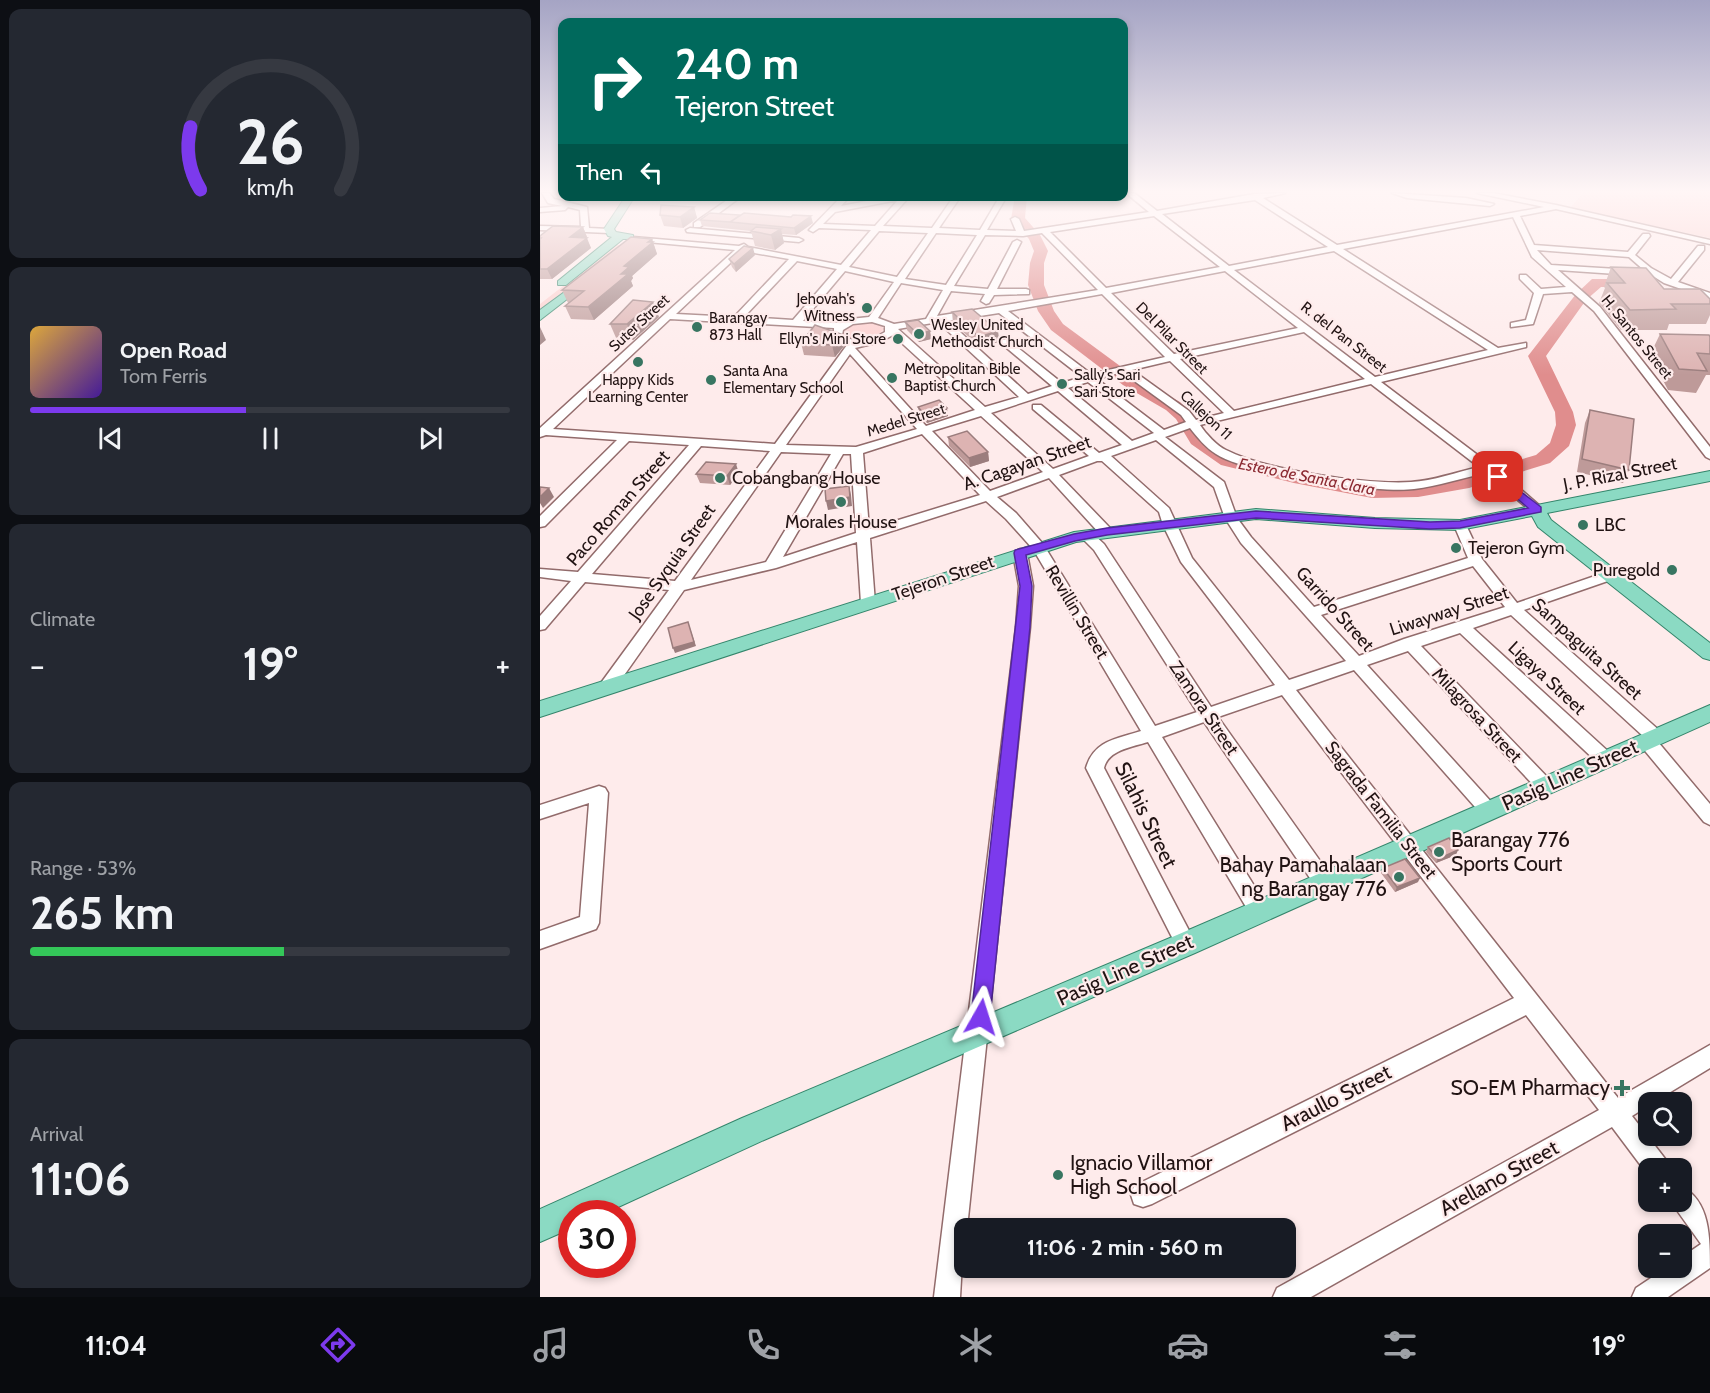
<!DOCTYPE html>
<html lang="en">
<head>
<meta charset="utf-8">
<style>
  :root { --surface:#171b24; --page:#242831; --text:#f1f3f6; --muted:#9ea1a6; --line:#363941; --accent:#7c3aed }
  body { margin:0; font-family:Cabin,sans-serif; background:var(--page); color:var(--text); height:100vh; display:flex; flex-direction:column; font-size:22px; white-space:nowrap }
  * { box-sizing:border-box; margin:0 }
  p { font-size:20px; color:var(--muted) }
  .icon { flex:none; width:33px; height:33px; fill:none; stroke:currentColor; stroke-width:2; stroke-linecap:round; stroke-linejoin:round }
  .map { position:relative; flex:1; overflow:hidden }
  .sheet { display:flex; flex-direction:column; gap:9px; padding:9px; background:#0d0f14; width:540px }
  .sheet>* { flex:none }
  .hud { position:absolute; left:18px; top:18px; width:570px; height:183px; border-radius:12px; box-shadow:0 3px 9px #0003; background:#00695c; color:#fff; overflow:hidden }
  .buttons { position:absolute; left:1098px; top:1092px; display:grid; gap:12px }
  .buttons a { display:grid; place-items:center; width:54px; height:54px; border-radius:12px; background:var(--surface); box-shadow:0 3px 9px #0003; font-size:30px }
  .speed { position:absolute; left:18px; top:1200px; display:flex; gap:12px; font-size:30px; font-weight:700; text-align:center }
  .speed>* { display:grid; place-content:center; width:78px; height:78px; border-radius:50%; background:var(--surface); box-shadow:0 3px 9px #0003; line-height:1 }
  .speed .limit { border:9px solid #d22; background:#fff; color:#111 }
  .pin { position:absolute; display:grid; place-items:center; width:51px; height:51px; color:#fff; margin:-26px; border-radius:12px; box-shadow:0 3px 9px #0006 }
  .me { position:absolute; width:66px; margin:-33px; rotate:6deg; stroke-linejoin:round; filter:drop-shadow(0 0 4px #0008) }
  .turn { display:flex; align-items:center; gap:21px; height:126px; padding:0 18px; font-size:27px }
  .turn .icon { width:78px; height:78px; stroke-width:2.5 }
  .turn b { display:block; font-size:42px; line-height:51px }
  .then { display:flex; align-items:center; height:57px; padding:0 18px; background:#0003; gap:12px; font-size:22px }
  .big { font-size:45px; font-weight:700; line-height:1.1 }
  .sheet .widget { flex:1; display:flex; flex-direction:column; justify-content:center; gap:9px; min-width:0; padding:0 21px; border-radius:12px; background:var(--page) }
  .sheet .dial { align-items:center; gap:0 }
  .dial svg { height:156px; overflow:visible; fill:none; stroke:var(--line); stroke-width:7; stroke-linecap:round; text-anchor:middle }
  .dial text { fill:var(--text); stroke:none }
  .song { display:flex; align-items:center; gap:18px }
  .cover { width:72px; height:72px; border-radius:9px; background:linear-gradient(135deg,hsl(40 70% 55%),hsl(260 70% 35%)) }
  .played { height:6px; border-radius:3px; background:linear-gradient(90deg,var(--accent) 45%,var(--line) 45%) }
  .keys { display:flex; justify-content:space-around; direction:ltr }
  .heat { display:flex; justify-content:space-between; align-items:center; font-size:33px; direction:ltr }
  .charge { height:9px; border-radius:4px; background:linear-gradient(90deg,#34c759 53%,var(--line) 0) }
  .trip { position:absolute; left:414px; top:1218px; width:342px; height:60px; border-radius:12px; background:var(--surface); box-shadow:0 3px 9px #0003; font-weight:700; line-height:60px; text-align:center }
  .menu { display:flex; height:96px; justify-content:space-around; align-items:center; background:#090b0e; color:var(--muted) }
  .menu .icon { width:42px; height:42px }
  .menu .selected { color:var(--accent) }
  .menu b { font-size:27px; color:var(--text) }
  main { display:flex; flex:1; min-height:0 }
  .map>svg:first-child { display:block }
  .green { fill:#fccecd }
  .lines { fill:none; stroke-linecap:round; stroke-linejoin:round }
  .river { fill:#e08d8d; fill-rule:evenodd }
  .minor-casing { stroke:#926b6b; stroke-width:3 }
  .major-casing { stroke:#34856b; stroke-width:2 }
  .minor { fill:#fff; fill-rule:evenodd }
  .major { fill:#8bdac3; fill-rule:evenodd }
  .wall { fill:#be9a99 }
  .shaded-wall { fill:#9b7d7d }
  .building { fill:#ddb3b2; stroke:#9b7d7d; stroke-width:1.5 }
  .route { fill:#7c3aed; stroke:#51269a; stroke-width:1.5 }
  .poi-dot { fill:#387561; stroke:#feebeb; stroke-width:2 }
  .labels { text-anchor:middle; stroke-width:4.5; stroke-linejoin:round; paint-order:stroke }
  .far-poi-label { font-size:15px; fill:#211313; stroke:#feebeb; text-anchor:start }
  .far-street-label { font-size:15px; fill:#211313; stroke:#feebeb }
  .far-water-label { font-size:16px; font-style:italic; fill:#8c2b33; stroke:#feebeb }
  .street-label { font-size:18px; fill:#211313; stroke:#feebeb }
  .poi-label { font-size:18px; fill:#211313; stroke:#feebeb; text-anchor:start }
  .near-street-label { font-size:21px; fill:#211313; stroke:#feebeb }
  .near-poi-label { font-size:21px; fill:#211313; stroke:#feebeb; text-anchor:start }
</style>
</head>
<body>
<main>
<section class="sheet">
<div class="widget dial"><svg viewBox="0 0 100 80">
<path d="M14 69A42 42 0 1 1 86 69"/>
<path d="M14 69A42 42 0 0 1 9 37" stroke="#7c3aed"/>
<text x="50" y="56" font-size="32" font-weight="700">26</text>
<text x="50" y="72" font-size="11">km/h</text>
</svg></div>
<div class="widget">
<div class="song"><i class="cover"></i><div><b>Open Road</b><p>Tom Ferris</p></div></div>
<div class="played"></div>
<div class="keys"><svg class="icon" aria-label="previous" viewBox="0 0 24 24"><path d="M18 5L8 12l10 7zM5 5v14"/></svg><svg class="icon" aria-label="pause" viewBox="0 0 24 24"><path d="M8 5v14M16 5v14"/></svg><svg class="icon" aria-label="next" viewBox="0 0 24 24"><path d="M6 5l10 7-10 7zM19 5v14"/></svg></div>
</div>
<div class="widget"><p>Climate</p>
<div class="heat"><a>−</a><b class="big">19°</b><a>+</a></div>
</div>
<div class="widget"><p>Range · 53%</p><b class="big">265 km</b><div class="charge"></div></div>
<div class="widget"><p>Arrival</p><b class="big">11:06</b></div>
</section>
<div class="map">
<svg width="1170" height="1297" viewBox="0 0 1170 1297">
  <rect width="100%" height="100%" fill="#feebeb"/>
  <path class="green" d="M1043,193H1170V238L1030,208Z
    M76,245H83L0,314V304Z
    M333,321L339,323L344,329C335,341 312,344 301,334L302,330L311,324Z"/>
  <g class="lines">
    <path class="river" d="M475,196H487L485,218L500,235L508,251L504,263V285L514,311L523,324L595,377L640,402L650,412L665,436L695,457L754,471L832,486L878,485L919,478L996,455L1010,443L1016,425L1015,412L988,356L1036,294L1052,279H1094L1107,286L1099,291L1091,287H1061L1046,300L1006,356L1033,412L1036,425L1029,446L1010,463L929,488L878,497L832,498L754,483L681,465L651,444L636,419L626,410L583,385L511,330L498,311L488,285L490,263L494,251L489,239L471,219Z"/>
    <defs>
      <path id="minor" d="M2,193H9L14,199L47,207L49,228L69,229L73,231L69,233L0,230V226L41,227L40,210L28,207L25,210L0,212V208L22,206L8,203Z
        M586,193H594L617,211L714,194L745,193L723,198L797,245L1004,207L937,193H953L1016,205L1170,240V244L1016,209L980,216L994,245L1088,252L1103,234H1109L1110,236L1095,255L1111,268L1131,279L1158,246H1164V250L1138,282L1170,293V299L1124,283L1105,271L1089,257L997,250L1011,265L1094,270V274L1091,275L1018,270L1060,307L1170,447V459L1166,457L1054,311L1032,292L1003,294L993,324L971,327V323L986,320L994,293L980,279V275H986L1001,289L1026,287L992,257L973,217L803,249L958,348L986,343V347L841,382L964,475L1001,507L1003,510L1001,513H993L946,473C922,478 898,486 874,489C838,494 706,474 676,454C666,448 657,437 650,428L625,437L684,482L697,518L711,537L774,607L928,558L914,525L920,521L926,525L942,559L977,603L1078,568H1088L1090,571L1088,574L984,610L1121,732L1123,737L1118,742L1170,804V825L1164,822L1101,746L1099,741L1103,736L971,615L933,628L1071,754L1073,759L1071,764L1065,766L1059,764L920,633L881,646L1011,781L1014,786L1011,791L1005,793L999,791L868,651L827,665L955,806L958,811L955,816L949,818L943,816L814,670L756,690L1078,1098L1170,1045V1068L1114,1102H1108V1106L1092,1116L1126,1160L1130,1168H1108V1175L1072,1127L771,1297H733L737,1288L1059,1110L986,1015L612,1204L603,1207L594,1204L591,1195L594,1186L974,998L742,695L678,717L790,875L792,881L790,887L783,889L776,887L664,722L622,737L726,905L729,911L726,917L719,920L712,917L608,742C592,747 568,750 564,768L656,944L653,951L646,953L639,951L546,768C554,740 577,739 601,731L493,549L466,519L446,501L330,538L335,603L333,606H323L321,603L317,542L236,568L144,590L73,691H61L59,687L61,683L129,590L45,582L5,629L0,630V616L31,581L0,577V569L38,572L149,445L89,441L5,526L0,527V516L77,440L6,435L0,437V428L195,250L96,241L92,239L93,237L199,246L204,244L208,247L301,265L331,230L279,228L273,232L269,230L302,196H310L301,206L353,196H370L343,226L392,228L414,196H421L399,228L440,230L460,196H467L447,230L476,231L471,219L475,217L479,219L484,231L609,212ZM358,200L335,226L283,224L295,212ZM715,200L788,247L689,266L622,214ZM614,216L680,267L566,288L510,232ZM339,231L388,233L357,277L309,267ZM396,233L437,235L406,285L365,279ZM502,233L558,290L397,316L411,291L445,294L441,301L446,304L449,303L454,295L489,294V290L486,289H457L481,242L477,240L473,242L448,289L414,286L445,235L483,236ZM203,251L249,259L194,317L136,314ZM794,251L948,350L835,377L694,270ZM257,261L297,269L253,320L204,317ZM305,271L354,282L329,317L310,319L301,323L263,321ZM685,271L758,328L634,354L571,293ZM361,283L403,290L386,319L354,324L338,318ZM562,294L625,357L551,374L468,311ZM459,313L542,377L522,383L468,340H462V344L512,386L488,394L408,321ZM130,319L294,328V338L307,345L235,444L13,429ZM332,322L345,326V332C331,341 316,344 302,335L303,330L313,324ZM398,322L479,397L445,407L358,329ZM764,332L825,379L694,411L640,359ZM353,335L435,410L386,426L315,348L340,342ZM310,354L377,429L316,447L246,445ZM630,361L684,413L656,420L649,411L592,370ZM582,372L641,415L646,422L624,430L557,379ZM548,382L614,433L592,441L528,388ZM831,384L939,467C917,472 893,481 871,482C827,485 725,470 686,450C677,446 666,434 660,425ZM518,391L582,445L559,453L501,405H493V409L549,456L513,469L451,413ZM441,416L503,472L450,491L392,431ZM382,434L440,495L329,529L323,453ZM616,440L674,487L685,518L701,543L806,661L749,680L652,558L629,508L571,456ZM161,446L230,451L135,581L52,574ZM241,452L291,454L226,562L151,580ZM303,454H311L316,533L243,557ZM557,461H562L619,512L623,525L641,562L735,685L671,707L564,544L551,532H541L539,535L554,550L657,712L615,726L503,544L476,513L457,497L509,478L561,535H571L573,532L571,529L519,475ZM933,566L965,607L864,639L819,656L781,615Z
        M852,193L926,198L954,204L950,206L867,198Z
        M193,196H202L160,227H154V223Z
        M150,228L259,238L263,240L259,242L147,232L146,230Z
        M480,549L487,553L493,586L490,627L427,1228H424L420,1297H394L476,627L479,586L473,553Z
        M59,786L65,788L68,793L59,923L56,929L0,949V931L40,917L49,803L0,819V805Z
        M1142,1187C1170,1201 1170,1238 1170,1268L1128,1297H1092L1096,1288L1126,1268H1142V1257L1161,1244L1131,1202H1142Z"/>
      <path id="major" d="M86,196H95L74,229L76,232L93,235V239H83L26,285H18V281L72,237L68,236L64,229Z
        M45,277L49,278V282L0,320V310Z
        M1170,471V481L1007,513L1011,520L1170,643V660L1163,658L998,527L992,516L920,530L835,528L716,519L536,542L0,717V701L534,532L716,509L835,518L920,520Z
        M1170,705V722L655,953L224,1140L63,1214H32V1228L0,1242V1209L202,1118L637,935Z"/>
    </defs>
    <use href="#minor" class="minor-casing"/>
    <use href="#major" class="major-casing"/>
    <use href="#minor" class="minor"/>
    <use href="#major" class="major"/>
  </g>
  <path class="wall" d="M154,207L157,218L143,228L124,226L120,215Z
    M160,220L273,223L256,235L242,234L244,243L235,250L215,246L211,231L162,226Z
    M43,227L47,237L46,238L51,248L12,279H0V236Z
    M112,239L117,254L92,276L93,278L91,281L93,286L54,320L31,319L25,306L30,303H28L22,290Z
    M215,255L196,272L192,267L189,259Z
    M1071,267L1124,289L1170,299V315L1166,324H1129L1127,330H1081L1059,303L1065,288L1064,287Z
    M412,312L458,331L459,342L440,347L413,323Z
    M119,317L93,340H77L70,324Z
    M365,322L390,331L391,339L379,342L367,330Z
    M301,334L304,346L295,357L264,355L261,343Z
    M1120,334L1170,337V375H1166L1156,393L1128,390L1110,355Z
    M378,407L408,416L387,423L379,415Z
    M1050,410L1089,470L1083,483L1037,472L1045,423Z
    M408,437L448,452L449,461L430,467L409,446Z
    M199,473L190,485L160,483L156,474Z
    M888,847L916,855L896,863L886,852Z
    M843,868L878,882L855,892L841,873Z"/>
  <path class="shaded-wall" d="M154,207L157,218L143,228L140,217Z
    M271,216L273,223L256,235L254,228Z
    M43,227L47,237L34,247L30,237Z
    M241,229L244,243L235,250L231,235Z
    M47,238L51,248L12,279L7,269Z
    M112,239L117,254L92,276L93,278L91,281L93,286L54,320L48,307L81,274L84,266Z
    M213,248L215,255L196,272L194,264Z
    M113,302L119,317L93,340L87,324Z
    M0,327L6,340L0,345Z
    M390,331L391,339L379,342L378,334Z
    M458,331L459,342L440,347L439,337Z
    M301,334L304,346L295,357L292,345Z
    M407,408L408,416L387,423L385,415Z
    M448,452L449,461L430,467L429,458Z
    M196,464L199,473L190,485L187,476Z
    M309,486L311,495L312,506L288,510L286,501Z
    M9,488L14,497L3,508L0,503V497Z
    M148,622L156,646L135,653L133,648Z
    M918,850L916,855L896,863L898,859Z
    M880,878L878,882L855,892L857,887Z"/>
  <path class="building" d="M121,205L154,207L140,217L120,215Z
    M170,213L200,215L190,222L160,220Z
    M204,213L251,217L253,215L271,216L254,228L190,222Z
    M13,226L43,227L30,237L47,238L7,269H0V239L1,238H0V236Z
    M216,227L241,229L231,235L211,231Z
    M91,237L112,239L108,242H113L84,266L89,267L81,274H88L48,307L25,306L44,291L22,290Z
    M204,246L213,248L194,264L189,259Z
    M1071,267L1106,268L1124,289H1160L1170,299V304H1131L1136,309L1090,310L1067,283H1085Z
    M93,300L113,302L87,324H70Z
    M432,309L458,331L439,337L412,312Z
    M378,320L390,331L378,334L365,322Z
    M275,325L301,334L292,345L261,343Z
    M1120,334L1169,335L1170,337V354L1157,353L1167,371L1139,369Z
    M399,400L407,408L385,415L378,407Z
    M1050,410L1094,419L1089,470L1042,459Z
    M427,431L448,452L429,458L408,437Z
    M166,462L196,464L187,476L156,474Z
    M309,486L310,497L286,501L285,489Z
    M0,487L9,488L0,497Z
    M148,622L154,642L133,648L128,628Z
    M909,838L918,850L898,859L888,847Z
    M865,859L880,878L857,887L843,868Z"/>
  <linearGradient id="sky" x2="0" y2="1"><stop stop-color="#a5a4c4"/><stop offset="0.51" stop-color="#fff6f6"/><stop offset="1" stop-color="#fff6f6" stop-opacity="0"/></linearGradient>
  <rect width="1170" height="375" fill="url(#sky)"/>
  <path class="route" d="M958,474L1001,507V512L920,528L890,529L716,518L567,535L535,541L486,555L492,586L490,627L450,1017L447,1024L441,1027L434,1024L431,1017L480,586L474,553L475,550L534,534L567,528L716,511L890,522L920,521L988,508L954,479L952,477Z"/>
  <g class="poi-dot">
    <circle cx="327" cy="308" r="6"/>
    <circle cx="157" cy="327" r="6"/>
    <circle cx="379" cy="334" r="6"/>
    <circle cx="358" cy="339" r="6"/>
    <circle cx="98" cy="362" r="6"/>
    <circle cx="352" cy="378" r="6"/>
    <circle cx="171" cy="380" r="6"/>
    <circle cx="522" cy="384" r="6"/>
    <circle cx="180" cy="478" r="6"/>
    <circle cx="301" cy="502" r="6"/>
    <circle cx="1043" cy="525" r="6"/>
    <circle cx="916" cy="548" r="6"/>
    <circle cx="1132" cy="570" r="6"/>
    <circle cx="899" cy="852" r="6"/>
    <circle cx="859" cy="877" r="6"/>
    <path d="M1079 1079h6v6h6v6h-6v6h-6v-6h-6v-6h6z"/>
    <circle cx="518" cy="1175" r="6"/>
  </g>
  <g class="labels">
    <g class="far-poi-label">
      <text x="315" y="304" text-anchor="end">Jehovah's<tspan x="315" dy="17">Witness</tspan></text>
      <text x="169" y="323">Barangay<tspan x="169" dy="17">873 Hall</tspan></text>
      <text x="391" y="330">Wesley United<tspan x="391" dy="17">Methodist Church</tspan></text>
      <text x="346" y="344" text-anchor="end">Ellyn's Mini Store</text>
      <text x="364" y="374">Metropolitan Bible<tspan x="364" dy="17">Baptist Church</tspan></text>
      <text x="183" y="376">Santa Ana<tspan x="183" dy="17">Elementary School</tspan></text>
      <text x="534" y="380">Sally's Sari<tspan x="534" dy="17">Sari Store</tspan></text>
      <text x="98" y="385" text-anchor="middle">Happy Kids<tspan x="98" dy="17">Learning Center</tspan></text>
    </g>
    <g class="far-street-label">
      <text transform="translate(99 323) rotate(-43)" y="5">Suter Street</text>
      <text transform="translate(804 337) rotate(38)" y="5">R. del Pan Street</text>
      <text transform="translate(1097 337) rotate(51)" y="5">H. Santos Street</text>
      <text transform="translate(632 338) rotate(45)" y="5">Del Pilar Street</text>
      <text transform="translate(666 415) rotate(43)" y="5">Callejon 11</text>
      <text transform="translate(366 420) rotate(-17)" y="5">Medel Street</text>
    </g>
    <g class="far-water-label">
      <text transform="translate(767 476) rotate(11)" y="6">Estero de Santa Clara</text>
    </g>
    <g class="street-label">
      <text transform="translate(487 463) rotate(-19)" y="6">A. Cagayan Street</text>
      <text transform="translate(1080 474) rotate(-11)" y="6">J. P. Rizal Street</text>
      <text transform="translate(78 508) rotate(-49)" y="6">Paco Roman Street</text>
      <text transform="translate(132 562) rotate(-55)" y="6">Jose Syquia Street</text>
      <text transform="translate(403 578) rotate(-19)" y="6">Tejeron Street</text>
      <text transform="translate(795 609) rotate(48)" y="6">Garrido Street</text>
      <text transform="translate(909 611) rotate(-18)" y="6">Liwayway Street</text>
      <text transform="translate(537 612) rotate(59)" y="6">Revillin Street</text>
      <text transform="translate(1047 649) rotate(42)" y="6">Sampaguita Street</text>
      <text transform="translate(1007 678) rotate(43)" y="6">Ligaya Street</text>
      <text transform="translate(664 708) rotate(56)" y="6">Zamora Street</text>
      <text transform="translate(937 715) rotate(47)" y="6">Milagrosa Street</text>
      <text transform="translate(841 810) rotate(52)" y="6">Sagrada Familia Street</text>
    </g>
    <g class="poi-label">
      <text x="192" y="484">Cobangbang House</text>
      <text x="301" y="528" text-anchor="middle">Morales House</text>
      <text x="1055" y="531">LBC</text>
      <text x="928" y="554">Tejeron Gym</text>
      <text x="1120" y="576" text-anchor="end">Puregold</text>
    </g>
    <g class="near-street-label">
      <text transform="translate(1030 775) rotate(-24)" y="7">Pasig Line Street</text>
      <text transform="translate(606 815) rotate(64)" y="7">Silahis Street</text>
      <text transform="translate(585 970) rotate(-24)" y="7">Pasig Line Street</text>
      <text transform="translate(796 1098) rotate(-27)" y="7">Araullo Street</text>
      <text transform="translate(959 1178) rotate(-29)" y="7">Arellano Street</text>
    </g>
    <g class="near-poi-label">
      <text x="911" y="847">Barangay 776<tspan x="911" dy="24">Sports Court</tspan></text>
      <text x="847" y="872" text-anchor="end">Bahay Pamahalaan<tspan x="847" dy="24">ng Barangay 776</tspan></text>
      <text x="1070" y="1095" text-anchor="end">SO-EM Pharmacy</text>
      <text x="530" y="1170">Ignacio Villamor<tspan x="530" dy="24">High School</tspan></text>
    </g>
  </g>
</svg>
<div class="buttons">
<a><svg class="icon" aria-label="search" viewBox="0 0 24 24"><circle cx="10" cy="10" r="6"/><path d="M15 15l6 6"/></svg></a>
<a>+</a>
<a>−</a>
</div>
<div class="speed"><div class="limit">30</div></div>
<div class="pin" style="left:958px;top:477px;background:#d93025"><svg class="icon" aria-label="arrive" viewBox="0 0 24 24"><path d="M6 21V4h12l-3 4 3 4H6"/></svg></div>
<svg class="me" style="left:441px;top:1017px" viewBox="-20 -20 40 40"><path d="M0-17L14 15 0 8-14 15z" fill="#7c3aed" stroke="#fff" stroke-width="4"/></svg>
<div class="trip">11:06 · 2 min · 560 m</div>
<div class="hud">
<div class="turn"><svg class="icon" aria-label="right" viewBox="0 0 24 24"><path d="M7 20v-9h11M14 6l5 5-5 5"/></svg><div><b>240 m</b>Tejeron Street</div></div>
<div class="then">Then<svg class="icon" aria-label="left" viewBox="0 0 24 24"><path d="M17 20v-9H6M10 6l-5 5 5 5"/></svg></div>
</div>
</div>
</main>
<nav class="menu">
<b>11:04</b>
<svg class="icon selected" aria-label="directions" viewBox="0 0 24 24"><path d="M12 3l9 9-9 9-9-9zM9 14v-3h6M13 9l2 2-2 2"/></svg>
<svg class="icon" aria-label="music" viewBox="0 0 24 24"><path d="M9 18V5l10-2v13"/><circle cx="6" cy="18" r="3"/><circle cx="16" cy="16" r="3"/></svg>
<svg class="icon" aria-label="phone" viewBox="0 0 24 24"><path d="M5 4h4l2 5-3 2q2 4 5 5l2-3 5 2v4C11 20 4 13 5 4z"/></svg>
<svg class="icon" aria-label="climate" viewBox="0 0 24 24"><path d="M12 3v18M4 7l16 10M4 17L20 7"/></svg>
<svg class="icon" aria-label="car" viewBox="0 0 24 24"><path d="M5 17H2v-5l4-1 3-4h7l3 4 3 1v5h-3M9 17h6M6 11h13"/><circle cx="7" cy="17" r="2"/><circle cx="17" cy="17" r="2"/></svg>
<svg class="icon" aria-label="filters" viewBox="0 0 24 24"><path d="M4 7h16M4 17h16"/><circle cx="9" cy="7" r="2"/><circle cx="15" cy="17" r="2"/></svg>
<b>19°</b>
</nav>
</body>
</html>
